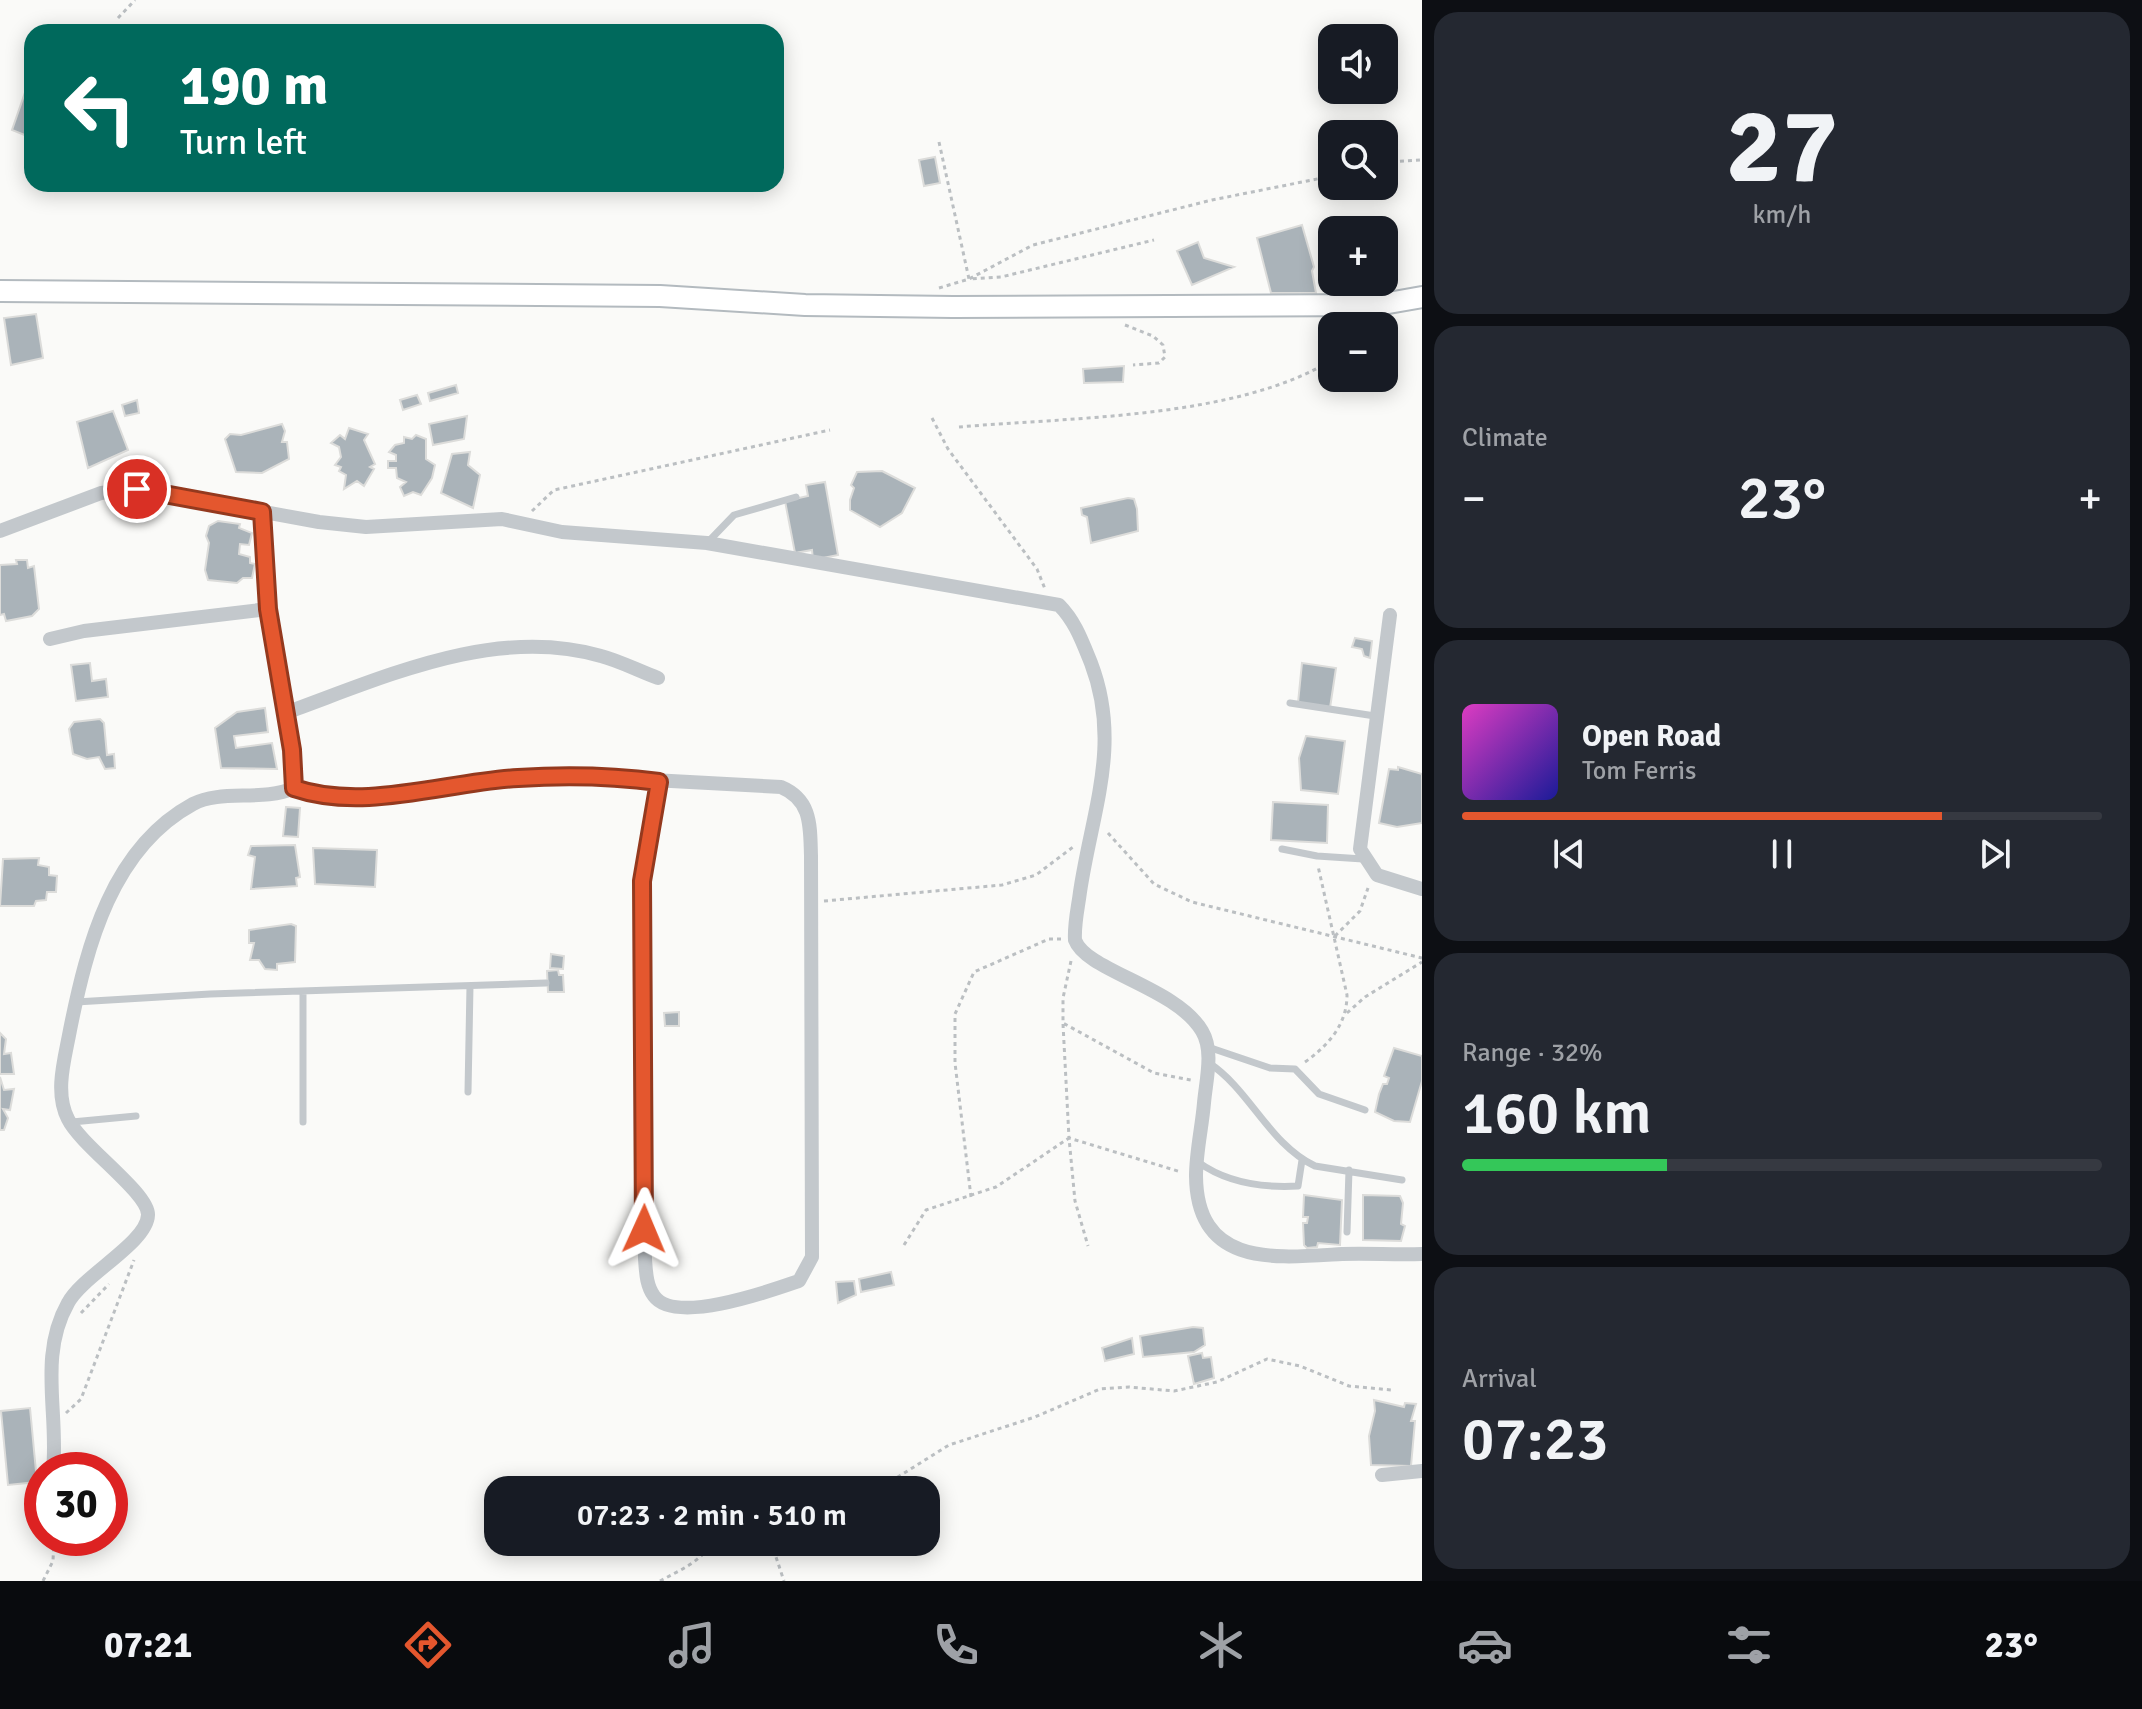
<!DOCTYPE html>
<html lang="en">
<head>
<meta charset="utf-8">
<style>
  :root { --surface:#171b24; --page:#242831; --text:#f1f3f6; --muted:#9ea1a6; --line:#363941; --accent:#e4572e }
  body { margin:0; font-family:Signika,sans-serif; background:var(--page); color:var(--text); height:100vh; display:flex; flex-direction:column; font-size:30px; white-space:nowrap }
  * { box-sizing:border-box; margin:0 }
  p { font-size:26px; color:var(--muted) }
  .icon { flex:none; width:44px; height:44px; fill:none; stroke:currentColor; stroke-width:2; stroke-linecap:round; stroke-linejoin:round }
  .map { position:relative; flex:1; overflow:hidden }
  .drawer { display:flex; flex-direction:column; gap:12px; padding:12px; background:#0d0f14; width:720px }
  .drawer>* { flex:none }
  .top-card { position:absolute; left:24px; top:24px; width:760px; height:168px; border-radius:24px; box-shadow:0 4px 20px #0003; background:#00695c; color:#fff; overflow:hidden }
  .fabs { position:absolute; left:1318px; top:24px; display:grid; gap:16px }
  .fabs a { display:grid; place-items:center; width:80px; height:80px; border-radius:16px; background:var(--surface); box-shadow:0 4px 20px #0003; font-size:40px }
  .speed { position:absolute; left:24px; top:1452px; display:flex; gap:16px; font-size:40px; font-weight:700; text-align:center }
  .speed>* { display:grid; place-content:center; width:104px; height:104px; border-radius:50%; background:var(--surface); box-shadow:0 4px 20px #0003; line-height:1 }
  .speed .limit { border:12px solid #d22; background:#fff; color:#111 }
  .pin { position:absolute; display:grid; place-items:center; width:68px; height:68px; color:#fff; margin:-34px; border:4px solid #fff; border-radius:50%; box-shadow:0 2px 8px #0007 }
  .me { position:absolute; width:88px; margin:-44px; rotate:1deg; stroke-linejoin:round; filter:drop-shadow(0 0 6px #0008) }
  .turn { display:flex; align-items:center; gap:28px; height:168px; padding:0 24px; font-size:36px }
  .turn .icon { width:104px; height:104px; stroke-width:2.5 }
  .turn b { display:block; font-size:56px; line-height:68px }
  .big { font-size:60px; font-weight:600; line-height:1.1 }
  .drawer .tile { flex:1; display:flex; flex-direction:column; justify-content:center; gap:12px; min-width:0; padding:0 28px; border-radius:24px; background:var(--page) }
  .drawer .dial { align-items:center; gap:0 }
  .dial b { font-size:104px; line-height:1 }
  .song { display:flex; align-items:center; gap:24px }
  .cover { width:96px; height:96px; border-radius:12px; background:linear-gradient(135deg,hsl(310 70% 55%),hsl(240 70% 35%)) }
  .played { height:8px; border-radius:4px; background:linear-gradient(90deg,var(--accent) 75%,var(--line) 75%) }
  .keys { display:flex; justify-content:space-around; direction:ltr }
  .heat { display:flex; justify-content:space-between; align-items:center; font-size:44px; direction:ltr }
  .charge { height:12px; border-radius:6px; background:linear-gradient(90deg,#34c759 32%,var(--line) 0) }
  .trip { position:absolute; left:484px; top:1476px; width:456px; height:80px; border-radius:24px; background:var(--surface); box-shadow:0 4px 20px #0003; font-weight:600; line-height:80px; text-align:center }
  .dock { display:flex; height:128px; justify-content:space-around; align-items:center; background:#090b0e; color:var(--muted) }
  .dock .icon { width:56px; height:56px }
  .dock .on { color:var(--accent) }
  .dock b { font-size:36px; color:var(--text) }
  main { display:flex; flex:1; min-height:0 }
  .map>svg:first-child { display:block }
  .building { fill:#aab3b9; stroke:#dcdcda; stroke-width:2 }
  .lines { fill:none; stroke-linecap:round; stroke-linejoin:round }
  .secondary-casing { stroke:#b3babf; stroke-width:24 }
  .path { stroke:#bbbfc2; stroke-width:3; stroke-dasharray:4 4; stroke-linecap:butt }
  .lane { stroke:#c3c8cc; stroke-width:7 }
  .street { stroke:#c3c8cc; stroke-width:14 }
  .secondary { stroke:#fff; stroke-width:20 }
  .route-casing { stroke:#94391e; stroke-width:20 }
  .route { stroke:#e4572e; stroke-width:14 }
</style>
</head>
<body>
<main>
<div class="map">
<svg width="1422" height="1581" viewBox="0 0 1422 1581">
  <rect width="100%" height="100%" fill="#fafaf8"/>
  <path class="building" d="M28,84L32,86V138L12,130Z
    M935,157L940,183L924,186L919,160Z
    M1302,225L1314,267L1312,271L1316,293H1271L1257,238Z
    M1198,242L1204,258L1234,267L1192,285L1177,251Z
    M36,314L43,358L11,365L4,318Z
    M1124,366L1123,382L1084,383L1083,369Z
    M456,385L458,393L430,401L428,393Z
    M417,395L421,404L403,410L400,400Z
    M137,400L139,413L125,416L122,405Z
    M113,411L128,450L88,468L77,422Z
    M467,416L464,439L433,445L429,424Z
    M282,424L285,431L282,442H287L289,459L262,473L236,472L225,439L230,434L241,435Z
    M349,428L368,434L364,440L375,464L370,467L374,469L364,486L357,481L344,489L346,475L339,471L341,467L335,465L341,457L339,447L331,443L340,435L345,439Z
    M416,435L426,439V459L435,465L432,478L421,495L413,492L404,496L400,487L406,482L397,478L396,468H388V461H396V455L389,452L395,445L404,443V437L412,439Z
    M470,452L468,465L480,475L473,508L441,493L452,454Z
    M882,471L915,488L902,513L880,527L850,510V500L854,488L851,485L857,472Z
    M825,482L838,555L813,560L812,550L795,553L785,501L808,496L806,485Z
    M1128,498L1134,499L1137,509L1138,531L1091,543L1087,517L1082,515L1081,508Z
    M218,521L240,524L239,528L252,533L249,545L240,544L239,554L250,557V563L255,564L252,578H243L237,583L208,580L205,570L209,543L206,536L209,526Z
    M16,560H27L28,568L34,566L39,609L32,616L6,621L4,614L0,615V565L17,564Z
    M1355,638L1372,641L1370,658L1364,656L1362,649L1352,647Z
    M90,663L92,681L106,679L108,697L76,701L71,665Z
    M1302,663L1336,668L1330,708L1298,703Z
    M265,708L268,732L234,736L236,748L272,743L277,769L221,768L215,728L237,712Z
    M100,719L104,723L107,755L114,754L115,768L105,769L99,757L87,759L73,754L69,729L74,722Z
    M1306,736L1345,741L1338,794L1301,790L1299,758Z
    M1398,767L1422,774V823L1397,827L1379,823L1389,769L1398,770Z
    M1273,802L1328,805L1327,843L1271,840Z
    M286,807L300,808L298,837L283,836Z
    M295,845L300,877L296,878L297,886L251,889L255,857L248,855L251,846Z
    M313,848L377,850L375,887L315,884Z
    M39,858L38,865L49,867V875L57,876L56,892H47L46,900L36,901L34,906H0L3,859Z
    M291,924L296,926L295,962L277,964V970L265,969L259,960H250L254,943H249V930Z
    M551,954L564,956L563,969L550,968Z
    M558,970L559,975H563L564,992H548L547,971Z
    M679,1012V1026H665L664,1013Z
    M0,1033L6,1039L4,1054L11,1053L14,1074H0Z
    M1394,1048L1422,1056V1081L1410,1122L1394,1121L1375,1112L1379,1094L1383,1084H1387L1389,1078L1384,1076Z
    M0,1077L4,1090L14,1089L10,1110L3,1109L8,1118L4,1130H0Z
    M1304,1195L1342,1200L1340,1245L1318,1243L1317,1247L1307,1248L1304,1245L1303,1223H1307L1308,1217H1303Z
    M1363,1195L1400,1196L1403,1203L1401,1224L1405,1226L1401,1241L1363,1240Z
    M891,1272L894,1285L861,1292L859,1279Z
    M854,1281L856,1295L838,1303L836,1282Z
    M1193,1327L1203,1328L1205,1345L1194,1352L1143,1357L1140,1336Z
    M1132,1338L1134,1354L1105,1361L1102,1348Z
    M1202,1353L1203,1358L1211,1357L1214,1378L1194,1384L1188,1356Z
    M1374,1400L1404,1407L1405,1403L1416,1404L1411,1421H1415L1411,1466L1371,1465L1369,1436L1375,1411Z
    M30,1408L37,1482L8,1485L1,1411Z"/>
  <g class="lines">
    <defs>
      <path id="secondary" d="M0,291L660,296L805,305L953,307L1377,305L1422,297"/>
    </defs>
    <use href="#secondary" class="secondary-casing"/>
    <path class="path" d="M118,18L135,0
      M939,142L969,279L1001,277L1154,240
      M1384,162L1422,160
      M939,288L969,279L1033,245L1212,200L1332,176
      M1125,325L1153,336L1163,345L1165,357L1159,363L1133,365
      M1384,328L1398,320
      M932,418L948,449L1037,569L1045,589
      M959,427C1072,417 1235,419 1332,360
      M532,511L554,490L830,430
      M1108,833L1154,884L1192,902L1422,958
      M824,901L1002,885L1036,875L1073,847
      M1335,936L1360,911L1368,888
      M1071,961L1063,998V1023L1154,1073L1191,1080
      M1347,1013L1365,997L1422,962
      M1063,1024L1069,1138L1181,1172
      M1305,1062C1329,1045 1347,1024 1347,995L1318,866
      M971,1197L955,1063V1014L974,972L1049,939H1061
      M904,1245L926,1210L996,1187L1069,1138L1075,1201L1088,1246
      M81,1313L109,1284
      M66,1413L81,1399L134,1260
      M877,1490L949,1445L1035,1417L1100,1389L1129,1387L1174,1391L1217,1382L1267,1359L1300,1366L1349,1386L1392,1390
      M771,1542L784,1581
      M43,1581L53,1561L54,1538
      M660,1581C680,1570 701,1562 712,1542"/>
    <path class="lane" d="M708,542L734,515L796,497
      M1290,703L1375,716
      M1282,849L1317,856L1363,859
      M76,1002L210,994L546,983
      M1208,1047L1270,1068L1295,1069L1319,1094L1365,1110
      M1209,1063C1250,1090 1269,1144 1315,1166L1402,1180
      M468,1092L470,986
      M72,1122L136,1116
      M303,1122V992
      M1198,1162C1227,1183 1262,1188 1298,1186L1302,1160
      M1347,1232L1349,1170"/>
    <path class="street" d="M0,531L101,493L137,489L319,522L366,527L502,519L562,532L707,543L1059,605C1075,621 1082,641 1091,663C1122,744 1092,811 1080,892C1078,908 1074,924 1075,940C1086,971 1176,987 1202,1031C1214,1051 1206,1080 1204,1103C1202,1127 1196,1152 1196,1176C1197,1268 1276,1258 1342,1254C1369,1253 1395,1255 1422,1254
      M1390,615L1360,849L1377,875L1422,889
      M50,639L84,631L268,609
      M285,713C383,678 494,625 601,656C620,661 639,671 658,678
      M294,788L314,795H379L519,778L634,779L781,787C812,800 810,826 811,856L812,1257L799,1281C770,1291 675,1325 654,1296C646,1285 646,1271 645,1259L642,881L659,782
      M53,1470C59,1414 38,1356 68,1303C83,1275 147,1243 148,1215C149,1193 81,1146 68,1119C54,1092 65,1058 70,1030C87,945 112,848 193,804C221,789 262,802 294,788L292,750L268,609L262,512
      M1382,1475L1422,1471"/>
    <use href="#secondary" class="secondary"/>
  </g>
  <g class="lines">
    <defs>
      <path id="route" d="M137,489L262,512L268,609L292,750L294,788C364,812 446,782 518,778C564,775 613,776 659,782L642,881L644,1229"/>
    </defs>
    <use href="#route" class="route-casing"/>
    <use href="#route" class="route"/>
  </g>
</svg>
<div class="fabs">
<a><svg class="icon" aria-label="sound" viewBox="0 0 24 24"><path d="M4 9h4l5-4v14l-5-4H4zM17 9q2 3 0 6"/></svg></a>
<a><svg class="icon" aria-label="search" viewBox="0 0 24 24"><circle cx="10" cy="10" r="6"/><path d="M15 15l6 6"/></svg></a>
<a>+</a>
<a>−</a>
</div>
<div class="speed"><div class="limit">30</div></div>
<div class="pin" style="left:137px;top:489px;background:#d93025"><svg class="icon" aria-label="arrive" viewBox="0 0 24 24"><path d="M6 21V4h12l-3 4 3 4H6"/></svg></div>
<svg class="me" style="left:644px;top:1229px" viewBox="-20 -20 40 40"><path d="M0-17L14 15 0 8-14 15z" fill="#e4572e" stroke="#fff" stroke-width="4"/></svg>
<div class="trip">07:23 · 2 min · 510 m</div>
<div class="top-card">
<div class="turn"><svg class="icon" aria-label="left" viewBox="0 0 24 24"><path d="M17 20v-9H6M10 6l-5 5 5 5"/></svg><div><b>190 m</b>Turn left</div></div>
</div>
</div>
<section class="drawer">
<div class="tile dial"><b>27</b><p>km/h</p></div>
<div class="tile"><p>Climate</p>
<div class="heat"><a>−</a><b class="big">23°</b><a>+</a></div>
</div>
<div class="tile">
<div class="song"><i class="cover"></i><div><b>Open Road</b><p>Tom Ferris</p></div></div>
<div class="played"></div>
<div class="keys"><svg class="icon" aria-label="previous" viewBox="0 0 24 24"><path d="M18 5L8 12l10 7zM5 5v14"/></svg><svg class="icon" aria-label="pause" viewBox="0 0 24 24"><path d="M8 5v14M16 5v14"/></svg><svg class="icon" aria-label="next" viewBox="0 0 24 24"><path d="M6 5l10 7-10 7zM19 5v14"/></svg></div>
</div>
<div class="tile"><p>Range · 32%</p><b class="big">160 km</b><div class="charge"></div></div>
<div class="tile"><p>Arrival</p><b class="big">07:23</b></div>
</section>
</main>
<nav class="dock">
<b>07:21</b>
<svg class="icon on" aria-label="directions" viewBox="0 0 24 24"><path d="M12 3l9 9-9 9-9-9zM9 14v-3h6M13 9l2 2-2 2"/></svg>
<svg class="icon" aria-label="music" viewBox="0 0 24 24"><path d="M9 18V5l10-2v13"/><circle cx="6" cy="18" r="3"/><circle cx="16" cy="16" r="3"/></svg>
<svg class="icon" aria-label="phone" viewBox="0 0 24 24"><path d="M5 4h4l2 5-3 2q2 4 5 5l2-3 5 2v4C11 20 4 13 5 4z"/></svg>
<svg class="icon" aria-label="climate" viewBox="0 0 24 24"><path d="M12 3v18M4 7l16 10M4 17L20 7"/></svg>
<svg class="icon" aria-label="car" viewBox="0 0 24 24"><path d="M5 17H2v-5l4-1 3-4h7l3 4 3 1v5h-3M9 17h6M6 11h13"/><circle cx="7" cy="17" r="2"/><circle cx="17" cy="17" r="2"/></svg>
<svg class="icon" aria-label="filters" viewBox="0 0 24 24"><path d="M4 7h16M4 17h16"/><circle cx="9" cy="7" r="2"/><circle cx="15" cy="17" r="2"/></svg>
<b>23°</b>
</nav>
</body>
</html>
